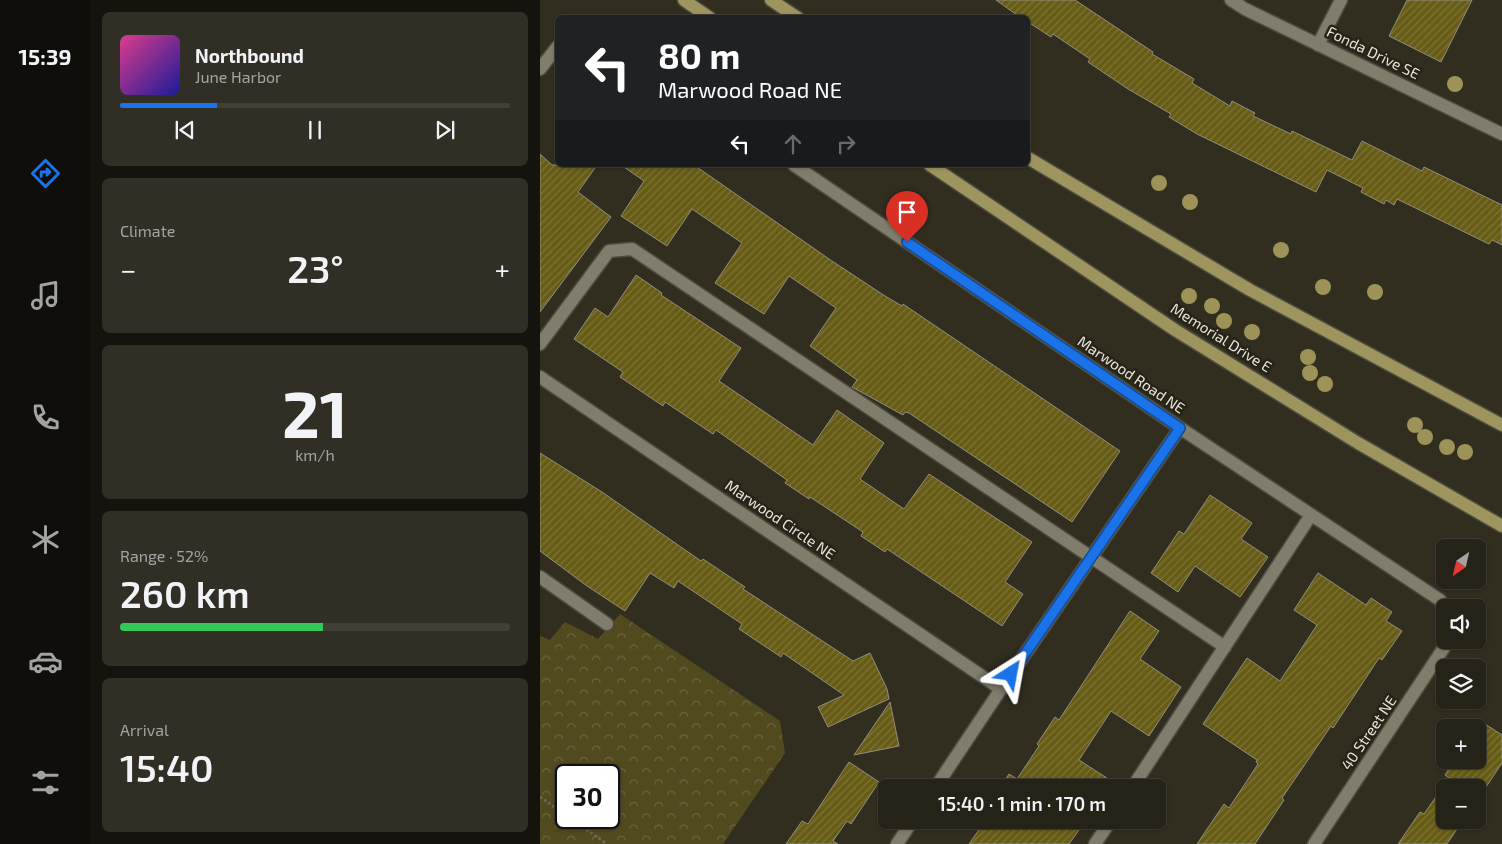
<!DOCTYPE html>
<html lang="en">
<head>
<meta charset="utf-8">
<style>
  :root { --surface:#252218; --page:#312f25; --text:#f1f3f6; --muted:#a3a4a2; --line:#423f37; --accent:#1a73e8 }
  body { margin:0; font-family:"Exo 2",sans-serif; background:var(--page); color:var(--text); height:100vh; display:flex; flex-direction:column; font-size:19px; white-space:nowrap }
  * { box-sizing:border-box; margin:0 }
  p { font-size:16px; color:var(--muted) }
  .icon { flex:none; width:28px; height:28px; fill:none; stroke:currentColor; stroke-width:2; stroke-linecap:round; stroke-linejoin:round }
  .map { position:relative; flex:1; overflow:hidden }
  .side { display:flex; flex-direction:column; gap:12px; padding:12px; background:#14130d; width:450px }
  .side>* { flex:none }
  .banner { position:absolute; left:15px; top:15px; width:475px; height:152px; border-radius:8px; box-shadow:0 1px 4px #0004,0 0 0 1px var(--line); background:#202124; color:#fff; overflow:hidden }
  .needle { width:32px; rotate:214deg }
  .controls { position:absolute; left:896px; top:539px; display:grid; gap:10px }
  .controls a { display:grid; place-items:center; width:50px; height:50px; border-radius:8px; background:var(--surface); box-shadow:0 1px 4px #0004,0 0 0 1px var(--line); font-size:25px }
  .speed { position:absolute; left:15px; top:764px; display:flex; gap:10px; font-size:25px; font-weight:700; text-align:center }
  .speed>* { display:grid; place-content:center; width:65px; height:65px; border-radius:50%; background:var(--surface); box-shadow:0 1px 4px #0004,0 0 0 1px var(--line); line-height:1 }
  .speed .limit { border:2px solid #111; border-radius:8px; background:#fff; color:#111 }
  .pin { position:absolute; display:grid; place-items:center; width:42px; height:42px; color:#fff; margin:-51px -21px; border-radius:50% 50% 50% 0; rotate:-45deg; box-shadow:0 0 5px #0007 }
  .pin .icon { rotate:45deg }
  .me { position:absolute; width:55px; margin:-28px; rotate:34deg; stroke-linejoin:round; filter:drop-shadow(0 0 4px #0008) }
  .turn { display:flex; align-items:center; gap:18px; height:105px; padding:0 20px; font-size:22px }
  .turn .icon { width:65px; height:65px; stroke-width:2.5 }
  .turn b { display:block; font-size:35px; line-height:42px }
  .lanes { display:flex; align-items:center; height:48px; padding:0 20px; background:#0003; justify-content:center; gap:25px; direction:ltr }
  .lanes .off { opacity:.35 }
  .big { font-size:38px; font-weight:600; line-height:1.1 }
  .side .card { flex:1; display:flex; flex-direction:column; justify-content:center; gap:8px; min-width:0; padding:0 18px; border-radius:8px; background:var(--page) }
  .side .dial { align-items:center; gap:0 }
  .dial b { font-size:65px; line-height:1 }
  .song { display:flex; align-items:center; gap:15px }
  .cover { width:60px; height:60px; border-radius:8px; background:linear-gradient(135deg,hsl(330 70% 55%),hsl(240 70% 35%)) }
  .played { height:5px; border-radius:2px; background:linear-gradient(90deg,var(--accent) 25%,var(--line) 25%) }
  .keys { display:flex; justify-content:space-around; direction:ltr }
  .heat { display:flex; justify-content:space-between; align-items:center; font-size:28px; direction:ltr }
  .charge { height:8px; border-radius:4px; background:linear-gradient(90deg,#34c759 52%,var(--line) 0) }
  .trip { position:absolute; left:338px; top:779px; width:288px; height:50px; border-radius:8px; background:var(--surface); box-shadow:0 1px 4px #0004,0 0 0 1px var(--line); font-weight:600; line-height:50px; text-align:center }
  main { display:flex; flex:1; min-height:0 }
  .dock { display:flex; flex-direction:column; width:90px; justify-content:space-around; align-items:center; background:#0f0e0a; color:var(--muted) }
  .dock .icon { width:35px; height:35px }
  .dock .on { color:var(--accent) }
  .dock b { font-size:22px; color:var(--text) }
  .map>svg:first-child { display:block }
  .park { fill:url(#park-crowns); fill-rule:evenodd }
  .building { fill:url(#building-hatch); stroke:#908d7d }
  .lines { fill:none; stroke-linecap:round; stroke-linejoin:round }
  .minor-casing { stroke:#4e4c40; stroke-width:15 }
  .major-casing { stroke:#4e4c40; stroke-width:15 }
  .path { stroke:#6a675b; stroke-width:3; stroke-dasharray:2.5 2.5; stroke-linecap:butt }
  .minor { stroke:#807d6d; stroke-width:12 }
  .major { stroke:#9e945d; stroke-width:12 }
  .tree { fill:#9d9358 }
  .route-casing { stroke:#114b97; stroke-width:12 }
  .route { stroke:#1a73e8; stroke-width:9 }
  .labels { text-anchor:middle; stroke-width:5; stroke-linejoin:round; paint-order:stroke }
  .street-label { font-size:15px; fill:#e6e4db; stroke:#272417 }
</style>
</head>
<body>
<main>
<nav class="dock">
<b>15:39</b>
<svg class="icon on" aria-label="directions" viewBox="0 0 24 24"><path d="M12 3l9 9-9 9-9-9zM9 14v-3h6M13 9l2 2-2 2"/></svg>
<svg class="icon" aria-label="music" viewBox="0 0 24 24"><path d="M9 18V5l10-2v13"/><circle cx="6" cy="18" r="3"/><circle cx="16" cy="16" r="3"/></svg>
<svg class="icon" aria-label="phone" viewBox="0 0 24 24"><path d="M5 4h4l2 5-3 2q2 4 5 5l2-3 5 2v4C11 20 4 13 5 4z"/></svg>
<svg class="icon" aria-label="climate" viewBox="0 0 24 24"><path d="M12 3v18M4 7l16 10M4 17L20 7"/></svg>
<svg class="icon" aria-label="car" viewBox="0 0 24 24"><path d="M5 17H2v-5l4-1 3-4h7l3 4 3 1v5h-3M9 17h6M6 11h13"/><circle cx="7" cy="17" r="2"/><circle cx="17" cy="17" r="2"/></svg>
<svg class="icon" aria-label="filters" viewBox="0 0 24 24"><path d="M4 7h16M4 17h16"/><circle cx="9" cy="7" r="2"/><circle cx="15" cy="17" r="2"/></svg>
</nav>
<section class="side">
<div class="card">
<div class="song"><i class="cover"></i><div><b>Northbound</b><p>June Harbor</p></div></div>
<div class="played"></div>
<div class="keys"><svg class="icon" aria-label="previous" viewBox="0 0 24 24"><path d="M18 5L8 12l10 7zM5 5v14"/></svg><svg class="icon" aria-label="pause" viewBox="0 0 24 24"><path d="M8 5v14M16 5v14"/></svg><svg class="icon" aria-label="next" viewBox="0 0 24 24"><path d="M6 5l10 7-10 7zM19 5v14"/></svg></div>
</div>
<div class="card"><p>Climate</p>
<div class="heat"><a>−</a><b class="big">23°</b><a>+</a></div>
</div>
<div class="card dial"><b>21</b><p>km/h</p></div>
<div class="card"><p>Range · 52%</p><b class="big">260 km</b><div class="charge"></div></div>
<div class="card"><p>Arrival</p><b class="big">15:40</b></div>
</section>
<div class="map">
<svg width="962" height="844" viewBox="0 0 962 844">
  <defs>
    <pattern id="park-crowns" width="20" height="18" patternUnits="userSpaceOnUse" patternTransform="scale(1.25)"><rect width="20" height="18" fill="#524a1f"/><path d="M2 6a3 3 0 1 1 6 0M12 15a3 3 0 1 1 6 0" fill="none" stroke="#6b643f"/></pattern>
    <pattern id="building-hatch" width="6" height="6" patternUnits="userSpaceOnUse" patternTransform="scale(1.25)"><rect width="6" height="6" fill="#675c16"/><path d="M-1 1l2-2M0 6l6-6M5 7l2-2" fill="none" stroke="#7d7337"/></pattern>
  </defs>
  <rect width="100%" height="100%" fill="#312e20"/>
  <path class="park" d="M80,614L240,721L245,753L183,844H0V636L10,640L25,622L58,639ZM26,775H69V818H26Z"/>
  <path class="building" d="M456,0H535L613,52L612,54L654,79L652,83L690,106L692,101L715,113L713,116L751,134L752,131L812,160L822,141L882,171L884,167L962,205V245L952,240L949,244L857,199L854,205L846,200L844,204L821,192L823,188L787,170L776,192L657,134L629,117L631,114L588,89L548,62L550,59L513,34L511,37L488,22V18H481Z
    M867,0H932L901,62L849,36Z
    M0,154L12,165H57L38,192L71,217L0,312Z
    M81,165H154L292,261L345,296L362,306L363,304L580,451L532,522L369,413L365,412L363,415L312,387L317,380L270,346L296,308L249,276L224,314L175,283L202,243L152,209L127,246L81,216L104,181Z
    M96,275L122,293L121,295L201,348L179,381L273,445L297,410L344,443L320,479L364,509L389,474L492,542L465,582L483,594L462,626L347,549L345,552L321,536L323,532L270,497L269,499L245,483L247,480L176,430L173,434L125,402L123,406L80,377L83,372L34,339L55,308L68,317Z
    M0,453L62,492L161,561L163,559L205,587L203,589L313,661L330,653L347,689L349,699L288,727L278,707L304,695L243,653L241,657L199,629L202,624L138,581L134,588L110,573L85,611L47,586L0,551Z
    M670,495L712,523L701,539L728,557L700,597L655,566L638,592L611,573L639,531L644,534Z
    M778,573L826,605L831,598L852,612L846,621L862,631L842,660L839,658L793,728L791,726L742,798L744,800L715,844H657L684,804L689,808L718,764L716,762L717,760L663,724L707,658L740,681L777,625L754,610Z
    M590,611L619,631L600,659L641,687L609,736L571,711L539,760L573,782L568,788H460L469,774L477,779L499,746L497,744L515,717L519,720Z
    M350,702L359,746L314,755Z
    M942,722L962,735V763L938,799V788H905V820H923L907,844H858L880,812L884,814L909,778L905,775L915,760H938V728Z
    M309,762L339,782L311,824L307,821L293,841L298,844H246L262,821L268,824Z
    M446,820H546L529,844H429Z"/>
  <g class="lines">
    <defs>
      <path id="minor" d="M691,0L705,9L962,134
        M778,45L801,0
        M0,69L18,46
        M254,165L640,428L900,600L905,613
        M0,344L69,251L92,249L685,647
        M0,377L461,689L395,788
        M0,577L67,624
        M461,689L640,428
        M592,788L771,515
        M357,844L373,820
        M555,844L571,820
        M774,844L909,640"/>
      <path id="major" d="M144,0L170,18
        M231,0L258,18
        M488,158L710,290L962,425
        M390,165L635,330L818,443L962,526"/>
    </defs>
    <use href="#minor" class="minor-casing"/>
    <use href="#major" class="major-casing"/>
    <path class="path" d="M0,797L26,815
      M30,818L67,844"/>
    <use href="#minor" class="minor"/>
    <use href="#major" class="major"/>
  </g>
  <g class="tree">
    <circle cx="915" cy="84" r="8"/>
    <circle cx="619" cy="183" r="8"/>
    <circle cx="650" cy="202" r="8"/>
    <circle cx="741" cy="250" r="8"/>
    <circle cx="783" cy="287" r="8"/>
    <circle cx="835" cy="292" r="8"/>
    <circle cx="649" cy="296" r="8"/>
    <circle cx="672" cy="306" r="8"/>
    <circle cx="684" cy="321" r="8"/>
    <circle cx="712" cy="332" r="8"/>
    <circle cx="768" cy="357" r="8"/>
    <circle cx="770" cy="373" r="8"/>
    <circle cx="785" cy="384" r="8"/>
    <circle cx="875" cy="425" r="8"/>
    <circle cx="885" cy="437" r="8"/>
    <circle cx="907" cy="447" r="8"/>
    <circle cx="925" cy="452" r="8"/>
  </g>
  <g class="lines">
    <defs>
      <path id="route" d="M367,242L640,428L471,674"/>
    </defs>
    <use href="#route" class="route-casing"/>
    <use href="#route" class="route"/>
  </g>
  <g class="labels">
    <g class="street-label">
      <text transform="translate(833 53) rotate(26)" y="5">Fonda Drive SE</text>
      <text transform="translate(681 338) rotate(32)" y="5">Memorial Drive E</text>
      <text transform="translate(591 375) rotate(34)" y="5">Marwood Road NE</text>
      <text transform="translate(240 520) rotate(34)" y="5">Marwood Circle NE</text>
      <text transform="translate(829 733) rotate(-56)" y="5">40 Street NE</text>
    </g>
  </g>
</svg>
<div class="controls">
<a><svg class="needle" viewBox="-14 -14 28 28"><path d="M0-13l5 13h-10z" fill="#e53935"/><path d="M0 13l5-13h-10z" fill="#a3a4a2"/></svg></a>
<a><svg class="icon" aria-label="sound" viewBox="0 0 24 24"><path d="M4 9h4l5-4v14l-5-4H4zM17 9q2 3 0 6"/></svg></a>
<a><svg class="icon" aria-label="layers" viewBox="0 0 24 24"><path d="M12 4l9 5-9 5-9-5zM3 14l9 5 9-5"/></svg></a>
<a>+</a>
<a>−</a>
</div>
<div class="speed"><div class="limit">30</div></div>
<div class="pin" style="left:367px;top:242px;background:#d93025"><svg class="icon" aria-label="arrive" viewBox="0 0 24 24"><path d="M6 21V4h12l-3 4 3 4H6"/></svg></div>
<svg class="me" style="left:471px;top:674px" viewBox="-20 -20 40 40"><path d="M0-17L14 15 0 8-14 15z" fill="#1a73e8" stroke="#fff" stroke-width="4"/></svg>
<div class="trip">15:40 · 1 min · 170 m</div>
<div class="banner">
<div class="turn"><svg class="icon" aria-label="left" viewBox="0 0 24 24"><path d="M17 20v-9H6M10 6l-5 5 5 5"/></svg><div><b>80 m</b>Marwood Road NE</div></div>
<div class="lanes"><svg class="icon" aria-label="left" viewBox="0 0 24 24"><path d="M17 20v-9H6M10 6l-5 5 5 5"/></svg><svg class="icon off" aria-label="ahead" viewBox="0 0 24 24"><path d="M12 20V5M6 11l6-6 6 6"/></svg><svg class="icon off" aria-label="right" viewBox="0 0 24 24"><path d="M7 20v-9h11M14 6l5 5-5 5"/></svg></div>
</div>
</div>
</main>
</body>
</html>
